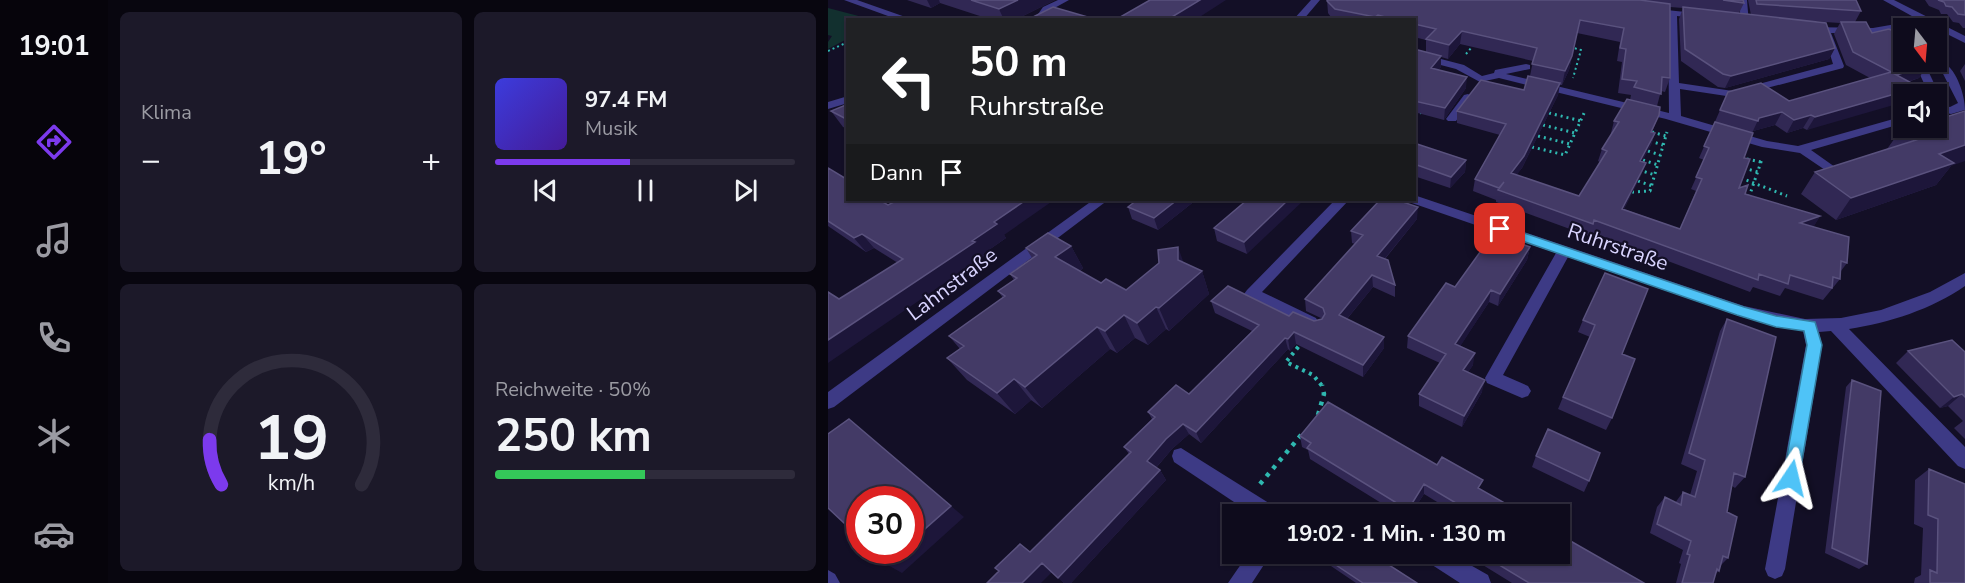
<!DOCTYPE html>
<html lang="de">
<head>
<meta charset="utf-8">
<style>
  :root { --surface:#0e0b1c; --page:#1c1929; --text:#f1f3f6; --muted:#9b9ba3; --line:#2e2b3b; --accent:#7c3aed }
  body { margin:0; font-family:"Nunito Sans",sans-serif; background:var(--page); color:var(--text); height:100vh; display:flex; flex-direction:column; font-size:22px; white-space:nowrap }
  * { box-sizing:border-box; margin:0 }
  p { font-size:20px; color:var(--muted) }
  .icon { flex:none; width:33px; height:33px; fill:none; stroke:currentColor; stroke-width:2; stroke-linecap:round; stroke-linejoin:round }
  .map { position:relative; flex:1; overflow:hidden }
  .details { display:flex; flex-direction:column; gap:12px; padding:12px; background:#08060f; width:720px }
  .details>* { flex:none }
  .hud { position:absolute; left:18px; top:18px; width:570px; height:183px; border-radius:0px; box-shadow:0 2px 4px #0004,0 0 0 2px var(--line); background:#202124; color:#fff; overflow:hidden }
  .needle { width:39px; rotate:164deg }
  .buttons { position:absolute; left:1065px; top:18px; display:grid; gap:12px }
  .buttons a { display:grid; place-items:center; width:54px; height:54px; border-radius:0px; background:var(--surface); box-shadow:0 2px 4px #0004,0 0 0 2px var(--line); font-size:30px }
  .speed { position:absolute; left:18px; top:486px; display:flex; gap:12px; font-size:30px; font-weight:700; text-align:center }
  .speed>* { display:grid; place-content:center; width:78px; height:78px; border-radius:50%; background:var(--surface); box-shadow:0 2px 4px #0004,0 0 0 2px var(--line); line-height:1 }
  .speed .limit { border:9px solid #d22; background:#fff; color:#111 }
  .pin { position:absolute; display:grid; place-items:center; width:51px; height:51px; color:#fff; margin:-26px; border-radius:12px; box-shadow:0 3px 9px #0006 }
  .me { position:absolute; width:66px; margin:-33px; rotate:10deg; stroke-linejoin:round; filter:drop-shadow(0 0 4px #0008) }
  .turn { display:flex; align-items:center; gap:21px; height:126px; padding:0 24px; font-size:27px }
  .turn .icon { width:78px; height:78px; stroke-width:2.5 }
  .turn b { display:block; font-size:42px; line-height:51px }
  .then { display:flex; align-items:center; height:57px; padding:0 24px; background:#0003; gap:12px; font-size:22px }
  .big { font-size:45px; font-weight:700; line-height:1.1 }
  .details .tile { flex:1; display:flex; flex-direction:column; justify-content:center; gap:9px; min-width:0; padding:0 21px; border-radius:9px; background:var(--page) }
  .details .dial { align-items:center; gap:0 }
  .dial svg { height:156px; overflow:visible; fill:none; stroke:var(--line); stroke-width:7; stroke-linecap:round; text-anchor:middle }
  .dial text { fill:var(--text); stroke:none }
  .song { display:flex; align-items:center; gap:18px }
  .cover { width:72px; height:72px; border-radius:9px; background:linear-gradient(135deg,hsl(240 70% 55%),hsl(260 70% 35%)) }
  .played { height:6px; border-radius:3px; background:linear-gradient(90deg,var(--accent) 45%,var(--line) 45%) }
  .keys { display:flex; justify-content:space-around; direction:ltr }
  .heat { display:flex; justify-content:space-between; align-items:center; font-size:33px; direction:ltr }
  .charge { height:9px; border-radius:4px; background:linear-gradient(90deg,#34c759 50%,var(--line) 0) }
  .details .tiles { flex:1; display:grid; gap:12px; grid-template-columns:repeat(2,1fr) }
  .trip { position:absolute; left:394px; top:504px; width:348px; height:60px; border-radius:0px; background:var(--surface); box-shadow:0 2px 4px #0004,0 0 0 2px var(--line); font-weight:700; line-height:60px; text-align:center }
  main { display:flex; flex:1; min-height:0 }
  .dock { display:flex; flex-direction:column; width:108px; justify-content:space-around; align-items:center; background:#06040b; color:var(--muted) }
  .dock .icon { width:42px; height:42px }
  .dock .selected { color:var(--accent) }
  .dock b { font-size:27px; color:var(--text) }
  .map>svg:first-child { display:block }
  .green { fill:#12302f }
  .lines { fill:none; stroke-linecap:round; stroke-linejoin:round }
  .path-far3 { stroke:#2fb8b0; stroke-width:2; stroke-dasharray:2 3; stroke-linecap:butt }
  .path-far2 { stroke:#2fb8b0; stroke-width:3; stroke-dasharray:2 4; stroke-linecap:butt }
  .path-far1 { stroke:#2fb8b0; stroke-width:4; stroke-dasharray:3 4.5; stroke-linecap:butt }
  .path { stroke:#2fb8b0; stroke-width:4.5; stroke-dasharray:4 6; stroke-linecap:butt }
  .minor { fill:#3d3a85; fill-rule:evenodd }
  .wall { fill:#312854; fill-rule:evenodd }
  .shaded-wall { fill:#1d163a }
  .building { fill:#433a66; stroke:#5a527e; stroke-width:1.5 }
  .route { fill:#4fc3f7; stroke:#337fa1; stroke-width:1.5 }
  .labels { text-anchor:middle; stroke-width:4.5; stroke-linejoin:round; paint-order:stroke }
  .street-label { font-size:21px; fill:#d9d4ff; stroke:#130f26 }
</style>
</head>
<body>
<main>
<nav class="dock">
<b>19:01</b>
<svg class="icon selected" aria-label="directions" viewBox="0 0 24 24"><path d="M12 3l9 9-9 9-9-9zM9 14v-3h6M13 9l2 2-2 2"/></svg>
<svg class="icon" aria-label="music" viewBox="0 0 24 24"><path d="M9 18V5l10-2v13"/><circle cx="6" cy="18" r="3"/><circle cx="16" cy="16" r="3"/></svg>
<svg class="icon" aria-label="phone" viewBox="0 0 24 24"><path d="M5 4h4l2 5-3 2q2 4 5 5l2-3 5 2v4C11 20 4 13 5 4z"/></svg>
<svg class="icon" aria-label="climate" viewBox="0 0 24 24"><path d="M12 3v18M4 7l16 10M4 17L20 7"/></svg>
<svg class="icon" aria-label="car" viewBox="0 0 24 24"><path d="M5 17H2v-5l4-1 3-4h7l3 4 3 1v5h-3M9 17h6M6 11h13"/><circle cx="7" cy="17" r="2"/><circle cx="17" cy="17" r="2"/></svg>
</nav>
<section class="details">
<div class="tiles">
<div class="tile"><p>Klima</p>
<div class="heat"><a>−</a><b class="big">19°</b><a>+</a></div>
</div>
<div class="tile">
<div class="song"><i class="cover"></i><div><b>97.4 FM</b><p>Musik</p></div></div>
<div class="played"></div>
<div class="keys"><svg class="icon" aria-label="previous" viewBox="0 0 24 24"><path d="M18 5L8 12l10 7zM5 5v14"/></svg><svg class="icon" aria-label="pause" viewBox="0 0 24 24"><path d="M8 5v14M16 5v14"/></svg><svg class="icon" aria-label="next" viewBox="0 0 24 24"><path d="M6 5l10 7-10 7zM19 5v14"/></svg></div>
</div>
<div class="tile dial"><svg viewBox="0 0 100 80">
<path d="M14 69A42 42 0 1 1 86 69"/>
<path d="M14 69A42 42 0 0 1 8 46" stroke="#7c3aed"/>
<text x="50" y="56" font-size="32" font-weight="700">19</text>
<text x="50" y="72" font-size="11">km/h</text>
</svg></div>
<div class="tile"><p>Reichweite · 50%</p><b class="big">250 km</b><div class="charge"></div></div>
</div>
</section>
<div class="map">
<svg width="1137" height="583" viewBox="0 0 1137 583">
  <rect width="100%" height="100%" fill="#130f26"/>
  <path class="green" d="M0,8L42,19L20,20L19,39L0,49V42L4,36L0,35Z"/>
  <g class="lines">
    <path class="path-far3" d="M742,47L753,50L745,78
      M0,51L20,42
      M638,54L644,47"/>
    <path class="path-far2" d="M721,113L753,121
      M586,114L595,112
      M715,125L747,133
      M824,132L838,136
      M710,136L742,144
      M822,141L835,145
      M704,147L737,155L757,111
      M820,151L832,155
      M919,159L933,162
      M815,160L830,165
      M916,168L930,172
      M811,170L827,175
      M913,178L959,196
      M810,181L824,186
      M804,192L822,191L839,132
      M921,197L934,159"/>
    <path class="path-far1" d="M475,341L458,362L485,375L495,387"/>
    <path class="path" d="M490,415L496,394L494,385
      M432,484L474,434"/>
    <path class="minor" d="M16,0H29L86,20H71Z
      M230,0H241L221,11L215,20H206L215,7Z
      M483,0H492L475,20H465Z
      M911,0H919L921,24L913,22Z
      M1055,0H1066L1137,36V43L1099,24L1045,34L1003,33L1016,66L1015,68L905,97L852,89L853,116L939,141L970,146L1076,116V123L983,150L1007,167L1009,170L1007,173L1003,174L972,153L934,147L838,119L671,78L652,82L628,69L586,58V52L636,65L654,76L666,73L667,70L698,64L702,65V69L678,74L841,113L840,15L820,12V8L876,14L878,16L873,19L849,16L851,83L905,91L1005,64L995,32L978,31V27L1045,28L1091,20Z
      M1086,62H1096L1111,94L1110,96L1101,94Z
      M1116,63C1129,70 1137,96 1137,110L1123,114L1108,111V104L1122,107L1130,103L1111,66Z
      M640,94L645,97L628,121H620L618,119L636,95Z
      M20,96V103L0,109V102Z
      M586,195L916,306L977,319L1013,318L1053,310L1102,292L1137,273V286C1104,309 1061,323 1021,329L1137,447V469L1130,466L1003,331L991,332L994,345L957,569L954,576L947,579L940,576L937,569L978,345L975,331L914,317L740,257L675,375L700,386L703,391L700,396L694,398L659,383L657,378L728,253L581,202L580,200H586Z
      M265,200H280L6,407L0,409V392Z
      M507,200H521L434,292L488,318L490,322L488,326H476L419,298L416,294L419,290Z
      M353,448L447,507L450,514H424L346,462L344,456L346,450Z
      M420,554H443L424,583H400Z
      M595,554H623L660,575L663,583H632L598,561Z
      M0,570L7,574L12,583H0Z"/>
  </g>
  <path class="wall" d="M79,0H227L187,20H164L112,3L103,8Z
    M499,0H915L916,3L911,13L923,15L920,0H1028L1033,11L1027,22L1044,33L1099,65L1091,78L1080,82L979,130L975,128L959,133L947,125L925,131L916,158L911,188L917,194L992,216L985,227L1019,263L1013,271L1012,279L995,300L957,288L952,296L925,287L922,292L763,232L761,236L668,202V200L645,191L647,179L672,135L629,123V111L696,90L702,76L705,61L632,44L620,59L613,57V67L610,70L638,88L616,120L586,112V54L598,52V40L586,37V20H505L500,13ZM842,7L855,8L851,19L853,61L890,87L897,88L1001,59L1007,48L982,21L1012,23L1006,34L1018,65L1042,78L961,101L900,92L871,158L876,160L863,189L868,191L852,229L796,209L813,175L818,163L814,161L823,145L827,133L824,132L831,115L829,106L833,91L837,92L842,78ZM749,33L792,42L789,61L794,62L790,93L803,95L802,100L786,121L783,133H784L774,149L770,161L772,162L751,196L688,175L694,168L730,95L732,85H734L741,70Z
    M1097,0H1137V28H1135L1131,23L1125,22L1119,14H1113L1111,10L1101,6Z
    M1137,64V81L1132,71Z
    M20,104V129L15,127L3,111Z
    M1083,128L1123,166L1108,185L1008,220L973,194L987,172L1059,149L1072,131Z
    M586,143L638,160L637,172L622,188L586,176Z
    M0,168L60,205L176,235L178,238L155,254L156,256L11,299L70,263L46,248L38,252L0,226Z
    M309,200H368L330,230L304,219L300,207Z
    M419,200V254L389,241L386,228Z
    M589,219L557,259L567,285V297L545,287L519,319L556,348L535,377L468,344L462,351L460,349L373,443L361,434L344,449L328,468L332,470L338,480L243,583H236L202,552L301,454L296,447L324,419L320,412L361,394L424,331L387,313L383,301L461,316L486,321L494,319H495L478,311L477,299L527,244L524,243L523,231Z
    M243,246L255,268L252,271L273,283L298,290L355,263L374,271L381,294L341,331L338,329L320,345L307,338L289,353L282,349L214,408L203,400L187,414L139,380L119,358L132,349L121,336L175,298L170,291L186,280L182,274L204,258L198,248Z
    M702,247L699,260L670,306L661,302L632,346L645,365L640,372L654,392L634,427L591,406V394L612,363L579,348L580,336L627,287Z
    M777,273L794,354L784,418L778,430L730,409L735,397L762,337L750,332L755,320Z
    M899,319L917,477L907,488L904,486L899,512L900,558L893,565L891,571L887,574L885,583H848L853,564L851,563L855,550L822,533L829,507L837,497L847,503L855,492L862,495L869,471L853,464L892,331Z
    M1080,351L1137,352V439L1126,428L1135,421L1120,406L1112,408L1068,363Z
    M1024,380L1039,564L1031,569L997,553L1018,387Z
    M472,436L652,489L696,514H629L596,494L583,514H571L482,459L480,450L474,447Z
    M708,456L761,481L756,492L704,467Z
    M1101,469L1137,583H1086L1087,578L1093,575L1095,528L1086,524L1087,480Z
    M500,554H544L589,583H528L503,566L502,561L505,557Z
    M637,554H732L816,583H684Z"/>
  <path class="shaded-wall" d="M99,0H111L112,3L103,8Z
    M190,0H227L187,20H176L171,9Z
    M372,0H398L367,20H339Z
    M634,31L632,44L620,59L621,45Z
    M749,33L741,70L734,85L737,71Z
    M1007,48L1001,59L897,88L903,76Z
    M613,56V67L602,80L603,68Z
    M1099,65L1091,78L1060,88L1069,75Z
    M639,77L638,88L616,120L617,108Z
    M732,83L730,95L694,168L681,185L683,173Z
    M1091,87L1086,94H1076V102L979,130L987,117Z
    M954,112L947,125L925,131L931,118Z
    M983,115L975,128L959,133L966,120Z
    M827,133L823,145L808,173L812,161Z
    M1137,145V161L1123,166L1108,185L1008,220L1023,198L1111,154Z
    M638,160L637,172L622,188L623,177Z
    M818,163L813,175L790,221L794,209Z
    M198,200H226L176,235L178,238L155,254L156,256L0,363V340L144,241L166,222Z
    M349,200H368L330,230L326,218Z
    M460,200H476L419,254L416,242Z
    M590,207L589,219L549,268V256Z
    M992,216L985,228L972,223Z
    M34,234L46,248L38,252L26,238Z
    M243,246L255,268L240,280L227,257Z
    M350,247L358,269L350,260Z
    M702,247L699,260L670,306L672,294Z
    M374,271L381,294L341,331L331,308Z
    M544,275L545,287L512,327L511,315Z
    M663,290L661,302L626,356L627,344Z
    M328,307L338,329L320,345L309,323Z
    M296,315L307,338L289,353L277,331Z
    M269,327L282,349L214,408L197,387Z
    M466,332L468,344L462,351L460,339Z
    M556,337V348L535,377V365Z
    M457,338L460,349L373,443L368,432Z
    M647,353L645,365L634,382L635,370Z
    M186,379L203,400L187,414L169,393Z
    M657,380L654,392L634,427L636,416Z
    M1134,394L1120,406L1112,408L1126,397Z
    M21,419L136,517L74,573L58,564L73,550H82V542Z
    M355,424L361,434L344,449L325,471L319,461L338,439Z
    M332,470L338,480L243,583H236L230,578Z
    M596,484V494L583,514H579L580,510Z
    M214,563L224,572L213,583H194Z"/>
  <path class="building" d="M143,0H190L171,9Z
    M322,0H372L339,20H287Z
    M499,0H812L842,4V78L834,77L833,94L806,87L809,81L794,79L798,49L792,48L796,28L752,20L744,56L737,71L704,64L709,48L634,31L621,45L598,39L608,29L586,24V20H568L550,15L547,17L507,9L499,1Z
    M895,0H915L916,3Z
    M928,0H1028L1033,11L929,4Z
    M1110,0H1137V15L1130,14L1124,7L1118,6L1116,2Z
    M225,7L270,20H199Z
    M855,7L998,23L1007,48L903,76L895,74L857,49Z
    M1013,22H1038L1044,33L1061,29L1076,36V62H1098L1099,65L1069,75L1025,52Z
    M590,50L613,56L603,68L639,77L617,108L586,101V54Z
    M1063,72L1091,87L987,117L983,115L966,120L954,112L931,118L930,121L892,110L900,92L933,83L961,101Z
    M700,76L732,83L696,156L683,173L751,196L779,151L774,149L791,122L786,121L799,99L832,107L831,115L823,132L827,133L812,161L818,163L794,209L852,229L874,179L868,177L881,148L876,146L887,122L925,133L916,158L922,159L911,188L920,185L917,194L992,216L972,223L1021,237L1019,263L1013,261L1012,279L1005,277L1004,288L962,275L960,284L931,274L930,280L766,220L765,224L670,190L676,182L671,188L647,179L678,124L629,111L653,80L696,90Z
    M20,104V120L3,111Z
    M1137,111V145L1111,154L1126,163L1023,198L987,172L1088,140L1072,131L1083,128H1108V120Z
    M586,143L638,160L623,177L586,164Z
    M0,168L20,180V200H51L60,205L70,200H198L166,222L169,224L144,241L147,242L0,340V292L11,299L75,259L34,234L26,238L0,221Z
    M309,200H349L326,218L300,207Z
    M419,200H460L416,242L386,228Z
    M552,200H569L590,207L549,256L560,260L567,285L544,275L511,315L556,337L535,365L466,332L460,339L457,338L368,432L355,424L338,439L319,461L332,470L230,578L214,563L194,583H159L171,571L167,568L192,544L202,552L303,452L296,447L327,417L320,412L348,385L361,394L431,325L383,301L400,286L461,316L465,312L486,321L494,319L497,314L495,308L477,299L535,235L523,231Z
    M220,233L243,246L227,257L273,283L278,279L298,290L331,263L330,250L350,247V260L374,271L331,308L328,307L309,323L296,315L277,331L269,327L197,387L186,379L169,393L119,358L136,346L121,336L177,296L170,291L189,278L182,274L209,255L198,248Z
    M665,234L702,247L672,294L663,290L627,344L647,353L635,370L657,380L636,416L591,394L618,354L580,336L618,283L627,287Z
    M777,273L820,289L794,354L807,359L784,418L735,397L765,330L767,325L755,320Z
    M899,319L948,337L917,477L906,473L899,512L909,517L900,558L895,556L891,571L889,569L885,583H854L862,555L859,554L863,541L829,524L837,497L853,505L855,492L867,497L877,460L861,453Z
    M1124,340L1137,352V397L1134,394L1126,397L1080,351Z
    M1024,380L1053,391L1039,564L1004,548Z
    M500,402L609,465L614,457L655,480L650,488L696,514H634L638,509L596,484L580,510L479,448L483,443L472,436Z
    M21,419L123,506L82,542V500H32V538L0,508V434Z
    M720,429L772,453L761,481L708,456Z
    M1101,469L1137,484V583H1102V570L1109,573L1110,519L1100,515Z
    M732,535L816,583H701L653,554H732Z
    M44,550H73L58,564Z
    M506,554H544L589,583H535L502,561L507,554Z"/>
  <path class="route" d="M672,225L916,307L948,316L987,322L994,345L970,484L963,487L957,484L955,478L979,345L976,331L948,327L909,315L668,232L666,229L668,226Z"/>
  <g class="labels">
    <g class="street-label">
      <text transform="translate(790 247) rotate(19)" y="7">Ruhrstraße</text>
      <text transform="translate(124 284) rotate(-37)" y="7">Lahnstraße</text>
    </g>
  </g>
</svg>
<div class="buttons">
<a><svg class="needle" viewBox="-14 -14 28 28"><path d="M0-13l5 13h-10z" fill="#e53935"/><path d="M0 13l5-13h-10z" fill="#9b9ba3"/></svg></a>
<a><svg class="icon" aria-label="sound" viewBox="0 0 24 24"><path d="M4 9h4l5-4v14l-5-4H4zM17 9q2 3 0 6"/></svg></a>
</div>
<div class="speed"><div class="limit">30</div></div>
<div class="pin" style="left:672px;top:229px;background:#d93025"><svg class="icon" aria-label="arrive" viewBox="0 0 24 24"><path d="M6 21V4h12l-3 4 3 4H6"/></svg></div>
<svg class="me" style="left:963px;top:478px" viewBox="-20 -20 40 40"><path d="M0-17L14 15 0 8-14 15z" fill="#4fc3f7" stroke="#fff" stroke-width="4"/></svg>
<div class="trip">19:02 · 1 Min. · 130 m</div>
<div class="hud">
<div class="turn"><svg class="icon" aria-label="left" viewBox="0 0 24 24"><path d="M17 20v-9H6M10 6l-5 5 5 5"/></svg><div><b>50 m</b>Ruhrstraße</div></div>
<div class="then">Dann<svg class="icon" aria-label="arrive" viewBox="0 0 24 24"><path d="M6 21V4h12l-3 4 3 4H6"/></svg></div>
</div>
</div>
</main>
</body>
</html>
